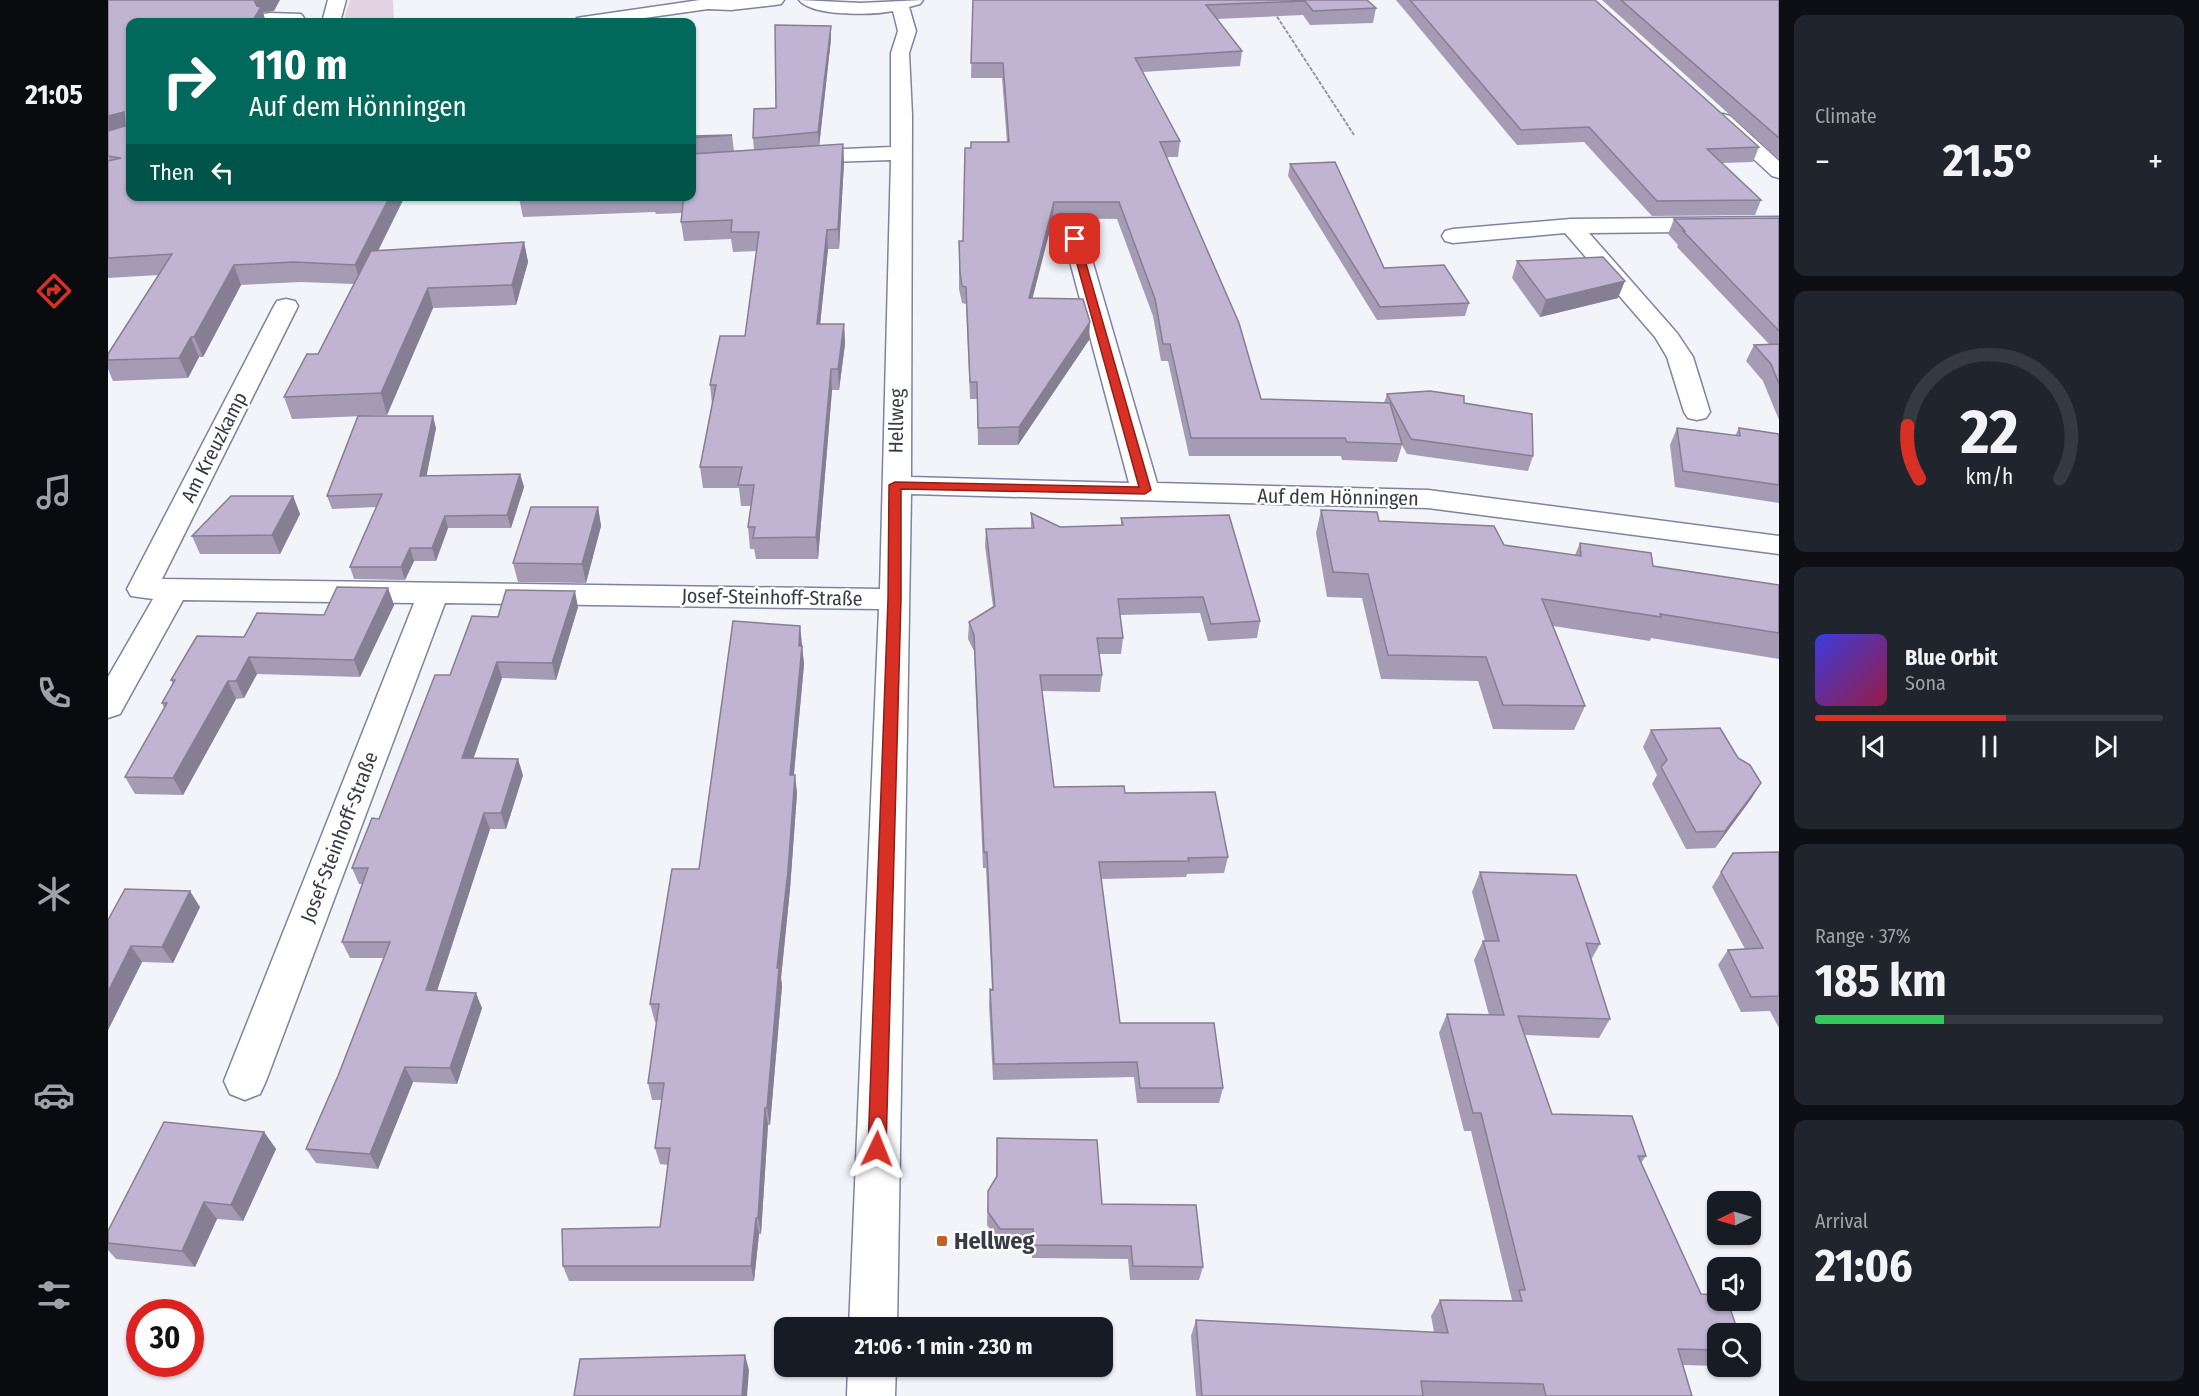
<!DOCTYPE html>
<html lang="en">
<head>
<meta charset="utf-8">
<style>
  :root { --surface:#171b24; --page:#20242c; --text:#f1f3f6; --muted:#9ea1a6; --line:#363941; --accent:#d93025 }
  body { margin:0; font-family:"Fira Sans Condensed",sans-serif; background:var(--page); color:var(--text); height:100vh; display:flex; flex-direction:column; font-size:22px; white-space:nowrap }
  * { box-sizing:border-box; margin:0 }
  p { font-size:20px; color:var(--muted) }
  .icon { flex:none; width:33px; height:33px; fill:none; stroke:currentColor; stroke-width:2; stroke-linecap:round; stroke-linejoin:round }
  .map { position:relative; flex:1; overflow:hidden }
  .sheet { display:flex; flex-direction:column; gap:15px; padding:15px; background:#0d0f14; width:420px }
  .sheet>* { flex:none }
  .top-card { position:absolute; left:18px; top:18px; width:570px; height:183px; border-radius:12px; box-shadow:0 2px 4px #0004; background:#00695c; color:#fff; overflow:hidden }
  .needle { width:39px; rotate:265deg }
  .buttons { position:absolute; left:1599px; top:1191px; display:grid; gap:12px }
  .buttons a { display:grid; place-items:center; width:54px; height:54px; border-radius:12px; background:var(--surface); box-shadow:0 2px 4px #0004; font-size:30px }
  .speed { position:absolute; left:18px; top:1299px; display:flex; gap:12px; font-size:30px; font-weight:700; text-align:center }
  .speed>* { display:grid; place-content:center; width:78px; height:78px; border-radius:50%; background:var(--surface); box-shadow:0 2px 4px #0004; line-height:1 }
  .speed .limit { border:9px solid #d22; background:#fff; color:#111 }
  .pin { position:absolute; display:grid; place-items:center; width:51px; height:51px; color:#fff; margin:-26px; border-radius:12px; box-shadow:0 3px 9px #0006 }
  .me { position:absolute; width:66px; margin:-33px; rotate:2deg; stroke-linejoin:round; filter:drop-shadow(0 0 4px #0008) }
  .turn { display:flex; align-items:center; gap:21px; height:126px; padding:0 24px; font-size:27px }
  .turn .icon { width:78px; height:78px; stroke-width:2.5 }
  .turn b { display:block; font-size:42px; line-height:51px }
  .then { display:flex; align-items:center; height:57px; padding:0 24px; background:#0003; gap:12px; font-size:22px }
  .big { font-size:45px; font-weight:700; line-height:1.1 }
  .sheet .tile { flex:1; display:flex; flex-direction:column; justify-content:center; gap:9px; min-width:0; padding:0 21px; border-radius:12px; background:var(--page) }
  .sheet .dial { align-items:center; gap:0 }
  .dial svg { height:156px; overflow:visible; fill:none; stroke:var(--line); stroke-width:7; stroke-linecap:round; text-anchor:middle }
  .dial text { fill:var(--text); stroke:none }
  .song { display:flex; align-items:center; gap:18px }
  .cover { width:72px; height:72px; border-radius:9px; background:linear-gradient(135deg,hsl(240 70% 55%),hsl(340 70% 35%)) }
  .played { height:6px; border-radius:3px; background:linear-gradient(90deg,var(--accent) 55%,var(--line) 55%) }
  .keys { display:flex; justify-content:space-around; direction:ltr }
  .heat { display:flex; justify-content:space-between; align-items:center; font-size:33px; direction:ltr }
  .charge { height:9px; border-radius:4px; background:linear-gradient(90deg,#34c759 37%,var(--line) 0) }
  .trip { position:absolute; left:666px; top:1317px; width:339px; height:60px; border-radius:12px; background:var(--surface); box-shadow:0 2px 4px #0004; font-weight:700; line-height:60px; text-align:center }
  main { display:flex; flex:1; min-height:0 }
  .tab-bar { display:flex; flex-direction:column; width:108px; justify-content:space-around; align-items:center; background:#090b0e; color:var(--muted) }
  .tab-bar .icon { width:42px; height:42px }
  .tab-bar .on { color:var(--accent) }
  .tab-bar b { font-size:27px; color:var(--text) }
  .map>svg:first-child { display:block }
  .green { fill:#e3d2e1 }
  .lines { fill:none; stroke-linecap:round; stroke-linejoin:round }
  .minor-casing { stroke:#7f83a0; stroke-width:3 }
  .path { stroke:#9799a2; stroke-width:2; stroke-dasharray:4 1.5; stroke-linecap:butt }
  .minor { fill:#fff; fill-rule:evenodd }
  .wall { fill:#a59bb5 }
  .shaded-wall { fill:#867e93 }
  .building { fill:#c0b4d2; stroke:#867e93; stroke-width:1.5 }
  .route { fill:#d93025; stroke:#8d1f18; stroke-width:1.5 }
  .poi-dot { fill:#c36027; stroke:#fff; stroke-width:2 }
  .labels { text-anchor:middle; stroke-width:4.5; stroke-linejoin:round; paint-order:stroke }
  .street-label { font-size:20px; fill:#393b47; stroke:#fff }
  .near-poi-label { font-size:24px; font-weight:bold; fill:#393b47; stroke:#fff; text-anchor:start }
</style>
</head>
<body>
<main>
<nav class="tab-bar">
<b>21:05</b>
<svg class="icon on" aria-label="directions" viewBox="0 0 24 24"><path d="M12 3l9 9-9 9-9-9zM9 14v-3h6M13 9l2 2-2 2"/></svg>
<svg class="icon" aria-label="music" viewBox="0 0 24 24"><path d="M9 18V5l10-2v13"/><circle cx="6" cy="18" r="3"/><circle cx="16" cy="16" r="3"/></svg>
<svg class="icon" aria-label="phone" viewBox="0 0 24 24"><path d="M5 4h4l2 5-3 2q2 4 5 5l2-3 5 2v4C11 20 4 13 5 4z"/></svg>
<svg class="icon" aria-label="climate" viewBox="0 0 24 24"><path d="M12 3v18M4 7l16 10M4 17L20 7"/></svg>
<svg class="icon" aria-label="car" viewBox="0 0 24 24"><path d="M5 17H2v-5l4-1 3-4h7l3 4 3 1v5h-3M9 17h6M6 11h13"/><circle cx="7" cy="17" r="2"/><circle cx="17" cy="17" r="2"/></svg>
<svg class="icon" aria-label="filters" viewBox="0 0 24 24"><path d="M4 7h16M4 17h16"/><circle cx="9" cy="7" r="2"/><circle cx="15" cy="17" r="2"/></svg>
</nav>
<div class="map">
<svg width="1671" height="1396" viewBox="0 0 1671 1396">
  <rect width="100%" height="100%" fill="#f2f4fa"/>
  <path class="green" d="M242,0H285L286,22H235Z"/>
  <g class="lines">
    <defs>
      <path id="minor" d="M220,0H238L232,22H214Z
        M592,0H676L673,4L667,5L623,10L600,9L508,22H466L469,18L475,17Z
        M691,0L753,3L815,0L812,4L801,7L808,31L801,53L804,115L803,477L1021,483L956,239L959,234L967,232L975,234L978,239L1049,483L1320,490L1671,536V554L1320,508L803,494L789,1328H741L771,609L337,603L158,1081L152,1094L137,1100L122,1094L116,1081L306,603L75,600L12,714L0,718V677L45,599L23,596L19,589L166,306L169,301L178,299L187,301L190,306L54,579L772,589L783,160L690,163L683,161L680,157L683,153L690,151L783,147V53L790,31L785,11C765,15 705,17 691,0Z
        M162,13L193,14L196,18L193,22H156L153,18L156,14Z
        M1615,114L1622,116L1671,161V178L1664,176L1608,124L1605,120L1608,116Z
        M1671,217V231L1481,233L1569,333L1585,357L1602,412L1598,418L1589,420L1580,418L1576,412L1559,357L1547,337L1457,233L1345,243L1337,241L1334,236L1337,231L1345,229L1463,219Z
        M740,1366H788L787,1396H739Z"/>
    </defs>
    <use href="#minor" class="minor-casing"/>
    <path class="path" d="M1166,12L1246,135"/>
    <use href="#minor" class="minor"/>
  </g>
  <path class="wall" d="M0,0L166,11L156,12L155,13L158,22H22V196H297L270,251L416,242L420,262L408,305L325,308L279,415L184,419L176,397L210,354L246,284L193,282L133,285L95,357H91L80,378L5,381L0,369V354L51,275L0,278Z
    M865,0H1259L1268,8L1265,23L1202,25L1195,15L1109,19L1134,51L1132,66L1034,72L1072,141L1070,157H1059L1153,399L1276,403L1279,394L1356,403L1425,456L1420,471L1299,454L1294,445L1289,462L1234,460L1233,456H1081L1060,361H1053L1045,316L1009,219L945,218L924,299L981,340L910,445H870L869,399H862L858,304L854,303L851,289V241H855L863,148L899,142L894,78H863Z
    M1288,0H1487L1651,147L1645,162L1614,163L1653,200L1647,215L1544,216L1476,142L1409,145Z
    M1494,0H1671V159Z
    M723,26V39L711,146L735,144L736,163L731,249H720L712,324H736L737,344L731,390H724L710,559H648L646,549H642L640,527L643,506H633L631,488H595L592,467L604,404L602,385L637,336L649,251L625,252L623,239L576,241L573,222L574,213L548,214L547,212L415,217L411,198V196H584V136L624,135L626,151L646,150L645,138L668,108Z
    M1182,164L1276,268L1361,303L1357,316L1269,320L1180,176Z
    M1671,218V420L1655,381L1638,361L1646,345L1661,344L1569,247L1570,245L1560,234L1566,219Z
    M1409,261L1510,298L1432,317L1404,278Z
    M328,428L318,476L412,474L416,487L403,528H340L328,561H306L297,580L246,579L242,567L269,507L224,509L219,496Z
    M1569,428L1627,436L1631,428L1671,434V503L1567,487L1562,445Z
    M185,496L192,514L172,554H92L84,536Z
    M490,507L493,526L478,583L410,582L405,563Z
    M1213,510L1396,545L1467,555L1472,543L1545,566L1671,585V659L1543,638L1542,641L1445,626L1477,706L1466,730L1385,729L1370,681L1273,679L1254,598L1219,597L1208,533Z
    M923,513L952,527L1013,526V518L1152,621L1149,638L1100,641L1092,613L1012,615L1015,638L1013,654H991L994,675L992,692L934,691L946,787L1017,793L1120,857L1116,873L1079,874L1078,877L993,879L1012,1023L1115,1088L1111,1103H1029L1026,1077L885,1080L881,1005L882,989L884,990L878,868H875L866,651L860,639L861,622L885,607L877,546L878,529L923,528Z
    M280,588L286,605L252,677L149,674L136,698L128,699L75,795L27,794L17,777L56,708L54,703L65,684L63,680L136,637L216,615Z
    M470,607L448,680L394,678L365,758L415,775L398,829H382L329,991L374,1008L349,1084L305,1082L270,1169L208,1163L198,1149L230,1076L276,958H242L234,942L255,884H251L244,868L271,819L342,675L390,617Z
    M694,646L696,664L686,775L689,793L682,889L673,978L674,986L662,1125H660L653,1234H651L646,1281H461L455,1266L552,1227L560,1165L552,1164L547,1148L554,1100H544L540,1083L549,1022H547L542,1004L591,869Z
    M1543,730L1630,758L1653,783L1643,799L1607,848L1578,849L1544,784L1549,775L1535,747Z
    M1671,852V1028L1662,1011L1633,1012L1610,965L1620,950L1637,949L1604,887L1613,872Z
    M1372,872L1492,944L1483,960L1502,1019L1491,1038L1417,1035L1444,1114L1538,1156L1533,1163L1610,1334V1366L1575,1365L1584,1396H1088L1083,1336L1088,1320L1326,1332L1323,1316L1332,1300L1404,1301V1300L1363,1131H1356L1331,1033L1339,1014L1381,1015L1366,960L1375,941H1377L1364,892Z
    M92,907L65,963L34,962L0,1030V920Z
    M156,1132L168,1149L135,1221L109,1219L87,1267L8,1259L0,1250V1231Z
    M889,1138L1095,1267L1091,1280H1022L1020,1259L924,1258L923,1243H892L879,1225L880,1191L888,1178Z"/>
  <path class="shaded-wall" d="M146,0H172L166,11L156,12L155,13L158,22H144Z
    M723,26V39L711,147L710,132Z
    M16,112L22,128L0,136V116Z
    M735,144L736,163L731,249L730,229Z
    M282,196H297L253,285L247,265Z
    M946,202L945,218L920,316L921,298Z
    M719,230L720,249L710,344L709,324Z
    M416,242L420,262L408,305L404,285Z
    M126,265L133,285L95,357L86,337Z
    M1517,281L1510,298L1432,317L1438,300Z
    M320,288L325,308L279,415L273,393Z
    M982,322L981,340L910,445L911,427Z
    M736,324L737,344L731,390L730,369Z
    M83,337L91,357L80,378L71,358Z
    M723,369L724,390L710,559L708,537Z
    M325,416L328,428L316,489L312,476Z
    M412,474L416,487L403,528L399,515Z
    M185,496L192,514L172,554L164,535Z
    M490,507L493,526L478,583L474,564Z
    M337,516L340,528L328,561L324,548Z
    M302,548L306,561L297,580L293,567Z
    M280,588L286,605L252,677L246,660Z
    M467,591L470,607L448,680L444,663Z
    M692,626L694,644L693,663L694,646L696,664L684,793L682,775Z
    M141,657L149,674L136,698L128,681Z
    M389,662L394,678L360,774L354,758Z
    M120,681L128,699L75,795L65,778Z
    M410,759L415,775L398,829L393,813Z
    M687,775L689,793L682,889L673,978L674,986L662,1125L659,1108L669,968Z
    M1653,783L1643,799L1607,848L1617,831Z
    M376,813L382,829L324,1006L318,990Z
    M82,891L92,907L65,963L54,947Z
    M23,946L34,962L0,1030V992Z
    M368,993L374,1008L349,1084L342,1068Z
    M297,1067L305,1082L270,1169L262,1154Z
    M657,1108L660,1125L653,1234L650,1218Z
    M156,1132L168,1149L135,1221L123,1205Z
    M96,1202L109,1219L87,1267L74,1251Z
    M648,1218L651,1234L646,1281L643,1266Z
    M637,1355L641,1370L639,1396H634Z"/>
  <path class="building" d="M0,0H146L149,6L153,7L144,22H22V196H282L247,265L186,262L126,265L86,337H83L71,358L0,360V354L64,254L0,258V161L13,158L0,156V131L17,126L16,112L0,116Z
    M865,0H1259L1268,8L1205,11L1197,1L1098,5L1134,51L1027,58L1072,141L1052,142L1131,323L1153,399L1282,403L1294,444L1239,442L1237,438H1083L1062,344H1055L1047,299L1011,202H946L921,298L975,299L982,322L911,427L870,428L869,382H862L858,287L854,286L852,272L851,241H855L857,148H863V142H901L895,63H863Z
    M1302,0H1487L1651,147L1599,149L1653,200L1549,201L1481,127L1413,130Z
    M1513,0H1671V138Z
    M667,25L723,26L710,132L645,138L646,109L668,108Z
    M624,135L584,138V136Z
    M735,144L730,229L719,230L709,324H736L730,369H723L708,537L645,538L647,527H640L646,485H630L634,467H592L608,385H602L612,336H637L651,232H623L624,220L573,222L576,196H584V154Z
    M1227,162L1276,268L1336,265L1361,303L1272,307L1182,164Z
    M411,196H442L411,198Z
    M1671,218V331L1575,231H1577L1566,219Z
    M416,242L404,285L320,288L273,393L176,397L199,354H210L263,251Z
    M1495,257L1517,281L1438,300L1409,261Z
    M1671,344V384L1663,364L1646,345Z
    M1322,391L1356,396V403L1424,414L1425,456L1303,439L1279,394Z
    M250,416H325L312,476L412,474L399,515L337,516L324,548H302L293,567H242L274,494L219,496Z
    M1569,428L1632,436L1631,428L1671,434V485L1575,471Z
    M123,496H185L164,535L84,536Z
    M423,507H490L474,564L405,563Z
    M1213,510L1269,512L1271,521L1386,526L1396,545L1473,556L1472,543L1543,553L1545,566L1671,585V633L1552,614L1553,617L1434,599L1477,706L1395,705L1378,657L1280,655L1260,574L1225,572Z
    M923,513L952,527L1015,525L1013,518L1121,515L1152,621L1103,624L1095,597L1010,599L1015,638H989L994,675H932L946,787L1016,786L1017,793L1107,792L1120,857L1080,858L1081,861L991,862L1012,1023H1106L1115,1088H1032L1029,1062L886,1064L882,989L885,990L879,852H876L866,635L861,622L887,606L878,529L926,528Z
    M229,587L280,588L246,660L141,657L128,681H120L65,778L17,777L59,703H54L67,680H63L89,636L136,637L149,613L216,615Z
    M398,590L467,591L444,663L389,662L354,758L410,759L393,813H376L318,990L368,993L342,1068L297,1067L262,1154L198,1149L230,1076L282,942H234L260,868H244L264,818L271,819L327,675H342L364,616L390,617Z
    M625,621L692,626L691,646H694L682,775H687L680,871L669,968H671L659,1108H657L650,1218H648L643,1266H455L454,1229L552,1227L562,1148H547L556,1083H540L551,1004H542L564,869H591Z
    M1612,728L1630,758L1642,765L1653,783L1617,831L1588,832L1553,767L1559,760L1543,730Z
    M1671,852V996L1643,997L1620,950L1655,948L1613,872L1625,853Z
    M1372,872L1468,875L1492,944L1478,943L1502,1019L1410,1016L1444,1114L1524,1116L1538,1156H1530L1593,1294L1610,1295V1300H1619L1631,1334H1610V1350L1570,1349L1584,1396H1438L1435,1384L1313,1381L1315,1396H1094L1088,1320L1340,1333L1332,1300L1414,1301L1411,1290H1417L1373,1113H1365L1339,1014L1396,1015L1375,941H1391Z
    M17,889L82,891L54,947L23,946L0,992V920Z
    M56,1122L156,1132L123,1205L96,1202L74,1251L0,1243V1231Z
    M889,1138L989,1140L994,1204L1088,1205L1095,1267L1025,1266L1023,1246L926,1245L925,1229H892L880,1212V1191L889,1176Z
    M637,1355L634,1396H466L472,1359Z"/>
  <path class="route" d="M963,237L971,239L1043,490L1037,494L793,489V599L778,1149L776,1155L769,1157L763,1155L760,1149L780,599L781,485L787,482L1031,487L962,239Z"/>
  <rect class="poi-dot" x="828" y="1235" width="12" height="12" rx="3"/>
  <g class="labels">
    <g class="street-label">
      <text transform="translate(788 421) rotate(-89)" y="7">Hellweg</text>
      <text transform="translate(106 447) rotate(-63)" y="7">Am Kreuzkamp</text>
      <text transform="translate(1230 497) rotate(1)" y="7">Auf dem Hönningen</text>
      <text transform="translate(664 597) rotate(1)" y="7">Josef-Steinhoff-Straße</text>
      <text transform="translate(231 837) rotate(-69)" y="7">Josef-Steinhoff-Straße</text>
    </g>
    <g class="near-poi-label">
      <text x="846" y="1249">Hellweg</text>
    </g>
  </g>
</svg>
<div class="buttons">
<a><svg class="needle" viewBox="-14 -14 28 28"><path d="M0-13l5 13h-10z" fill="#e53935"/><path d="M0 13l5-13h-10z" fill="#9ea1a6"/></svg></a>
<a><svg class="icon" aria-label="sound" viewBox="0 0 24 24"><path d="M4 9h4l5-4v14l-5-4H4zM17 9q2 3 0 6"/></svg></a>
<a><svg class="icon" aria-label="search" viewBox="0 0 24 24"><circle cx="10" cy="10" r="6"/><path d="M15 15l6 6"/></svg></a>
</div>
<div class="speed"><div class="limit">30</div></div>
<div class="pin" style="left:967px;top:239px;background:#d93025"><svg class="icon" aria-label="arrive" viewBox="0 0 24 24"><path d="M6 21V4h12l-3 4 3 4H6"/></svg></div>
<svg class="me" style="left:769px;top:1149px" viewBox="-20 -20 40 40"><path d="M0-17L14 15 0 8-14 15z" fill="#d93025" stroke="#fff" stroke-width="4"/></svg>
<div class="trip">21:06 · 1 min · 230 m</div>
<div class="top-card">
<div class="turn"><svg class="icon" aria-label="right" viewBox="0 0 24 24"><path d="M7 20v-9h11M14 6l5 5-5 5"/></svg><div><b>110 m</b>Auf dem Hönningen</div></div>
<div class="then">Then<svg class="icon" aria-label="left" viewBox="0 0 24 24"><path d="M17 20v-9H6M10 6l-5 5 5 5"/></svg></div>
</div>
</div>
<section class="sheet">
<div class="tile"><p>Climate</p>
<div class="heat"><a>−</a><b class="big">21.5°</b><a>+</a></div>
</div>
<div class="tile dial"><svg viewBox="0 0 100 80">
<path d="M14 69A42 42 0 1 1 86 69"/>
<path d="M14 69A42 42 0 0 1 8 42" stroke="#d93025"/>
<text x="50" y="56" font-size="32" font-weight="700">22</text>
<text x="50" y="72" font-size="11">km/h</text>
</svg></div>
<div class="tile">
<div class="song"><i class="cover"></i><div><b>Blue Orbit</b><p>Sona</p></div></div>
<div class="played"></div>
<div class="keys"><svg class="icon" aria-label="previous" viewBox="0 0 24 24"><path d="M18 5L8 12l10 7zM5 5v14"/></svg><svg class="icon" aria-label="pause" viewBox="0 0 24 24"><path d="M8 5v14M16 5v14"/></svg><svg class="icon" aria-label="next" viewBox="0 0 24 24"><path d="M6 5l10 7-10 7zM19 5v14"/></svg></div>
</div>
<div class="tile"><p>Range · 37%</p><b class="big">185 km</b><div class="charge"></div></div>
<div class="tile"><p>Arrival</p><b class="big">21:06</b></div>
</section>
</main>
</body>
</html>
